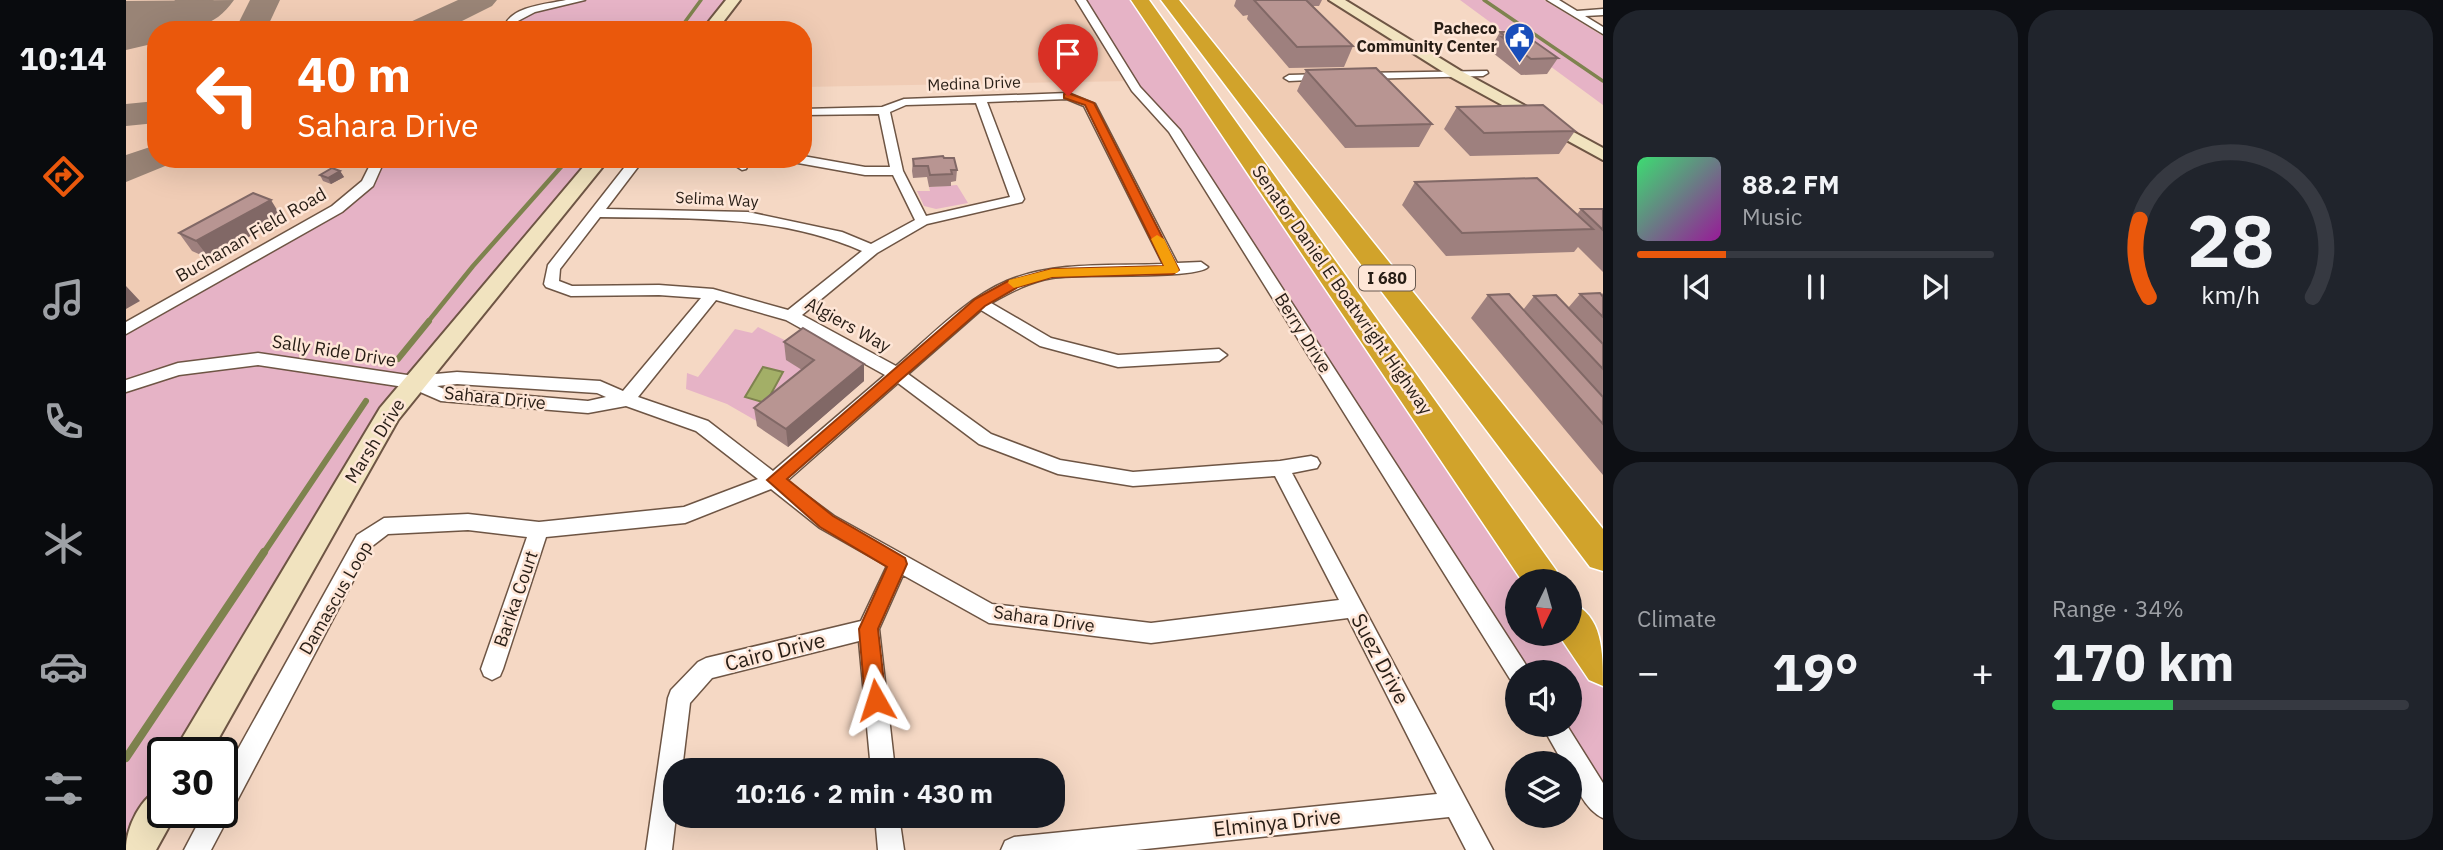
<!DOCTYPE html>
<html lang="en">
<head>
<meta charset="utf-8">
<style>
  :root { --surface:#171b24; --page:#20242c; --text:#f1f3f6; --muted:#9ea1a6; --line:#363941; --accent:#ea580c }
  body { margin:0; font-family:"IBM Plex Sans",sans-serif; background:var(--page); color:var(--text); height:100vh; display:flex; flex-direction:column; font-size:26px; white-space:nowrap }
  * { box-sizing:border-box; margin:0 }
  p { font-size:23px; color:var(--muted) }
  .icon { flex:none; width:38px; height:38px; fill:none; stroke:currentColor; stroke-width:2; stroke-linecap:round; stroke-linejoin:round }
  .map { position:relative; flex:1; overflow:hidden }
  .panel { display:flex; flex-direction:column; gap:10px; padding:10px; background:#0d0f14; width:840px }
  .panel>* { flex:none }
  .top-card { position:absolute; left:21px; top:21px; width:665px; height:147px; border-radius:28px; box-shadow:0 7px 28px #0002; background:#ea580c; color:#fff; overflow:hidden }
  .needle { width:46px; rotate:185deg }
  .fabs { position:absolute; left:1379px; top:569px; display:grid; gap:14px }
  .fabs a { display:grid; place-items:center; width:77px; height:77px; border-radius:50%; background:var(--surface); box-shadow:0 7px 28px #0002; font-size:35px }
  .speed { position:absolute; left:21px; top:737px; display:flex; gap:14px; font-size:35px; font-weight:700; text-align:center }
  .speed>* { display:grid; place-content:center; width:91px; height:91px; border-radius:50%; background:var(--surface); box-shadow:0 7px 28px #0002; line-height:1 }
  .speed .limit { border:4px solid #111; border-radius:10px; background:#fff; color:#111 }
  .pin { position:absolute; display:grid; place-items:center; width:60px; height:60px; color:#fff; margin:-72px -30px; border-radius:50% 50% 50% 0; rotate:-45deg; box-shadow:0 0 7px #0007 }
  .pin .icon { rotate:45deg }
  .me { position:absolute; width:77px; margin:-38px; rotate:354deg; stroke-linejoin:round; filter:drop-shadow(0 0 5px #0008) }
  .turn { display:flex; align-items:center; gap:24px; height:147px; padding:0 35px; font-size:32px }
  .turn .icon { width:91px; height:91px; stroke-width:2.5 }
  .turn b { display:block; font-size:49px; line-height:60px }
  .big { font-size:52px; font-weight:700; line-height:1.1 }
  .panel .card { flex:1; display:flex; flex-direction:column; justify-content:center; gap:10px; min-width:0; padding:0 24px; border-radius:28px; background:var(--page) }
  .panel .dial { align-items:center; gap:0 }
  .dial svg { height:182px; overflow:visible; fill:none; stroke:var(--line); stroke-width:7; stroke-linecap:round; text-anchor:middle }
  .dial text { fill:var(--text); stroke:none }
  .song { display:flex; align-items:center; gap:21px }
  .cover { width:84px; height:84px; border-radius:10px; background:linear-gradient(135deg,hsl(140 70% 55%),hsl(300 70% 35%)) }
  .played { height:7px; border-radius:4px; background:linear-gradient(90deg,var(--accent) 25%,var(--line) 25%) }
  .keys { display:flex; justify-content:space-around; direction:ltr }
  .heat { display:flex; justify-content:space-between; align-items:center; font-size:38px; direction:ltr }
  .charge { height:10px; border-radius:5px; background:linear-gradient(90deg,#34c759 34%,var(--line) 0) }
  .panel .tiles { flex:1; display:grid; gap:10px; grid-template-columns:repeat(2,1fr) }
  .trip { position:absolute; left:537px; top:758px; width:402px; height:70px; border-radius:28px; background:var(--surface); box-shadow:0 7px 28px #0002; font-weight:700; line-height:70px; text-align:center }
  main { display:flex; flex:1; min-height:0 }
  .tabs { display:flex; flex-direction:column; width:126px; justify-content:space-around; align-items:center; background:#090b0e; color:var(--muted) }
  .tabs .icon { width:49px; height:49px }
  .tabs .active { color:var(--accent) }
  .tabs b { font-size:32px; color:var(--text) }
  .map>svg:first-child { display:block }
  .built { fill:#f0ccb5 }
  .green { fill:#e6b3c6 }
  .water { fill:#a3af67; stroke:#7e834e; stroke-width:2 }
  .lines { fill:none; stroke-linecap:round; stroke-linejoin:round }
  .stream-far3 { stroke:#7e834e; stroke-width:3.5 }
  .stream-far2 { stroke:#7e834e; stroke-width:4.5 }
  .stream-far1 { stroke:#7e834e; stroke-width:6 }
  .stream { stroke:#7e834e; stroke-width:8 }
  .taxiway { fill:#998476; fill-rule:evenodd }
  .runway { fill:#998476; fill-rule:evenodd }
  .street-casing { stroke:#6e5544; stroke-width:3 }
  .secondary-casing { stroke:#6e5544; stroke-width:4 }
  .highway-casing { stroke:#fff; stroke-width:3 }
  .street { fill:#fff; fill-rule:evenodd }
  .secondary { fill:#f1e3bf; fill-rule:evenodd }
  .highway { fill:#d1a32b; fill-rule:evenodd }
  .wall { fill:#9e807e }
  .shaded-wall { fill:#816866 }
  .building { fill:#b89592; stroke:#816866; stroke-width:2 }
  .route { fill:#ea580c; stroke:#983908; stroke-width:2 }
  .slow { fill:#f59e0b }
  .labels { text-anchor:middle; stroke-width:5; stroke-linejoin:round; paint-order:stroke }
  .far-poi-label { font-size:16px; font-weight:bold; fill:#271d15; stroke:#fee6d7; text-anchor:end }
  .far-street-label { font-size:16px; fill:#271d15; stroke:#fee6d7 }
  .shield { fill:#fee6d7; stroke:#68594f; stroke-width:2 }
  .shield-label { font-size:16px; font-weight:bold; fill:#271d15 }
  .street-label { font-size:18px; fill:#271d15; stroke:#fee6d7 }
  .near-street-label { font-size:21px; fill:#271d15; stroke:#fee6d7 }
</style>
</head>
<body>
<main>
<nav class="tabs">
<b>10:14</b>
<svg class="icon active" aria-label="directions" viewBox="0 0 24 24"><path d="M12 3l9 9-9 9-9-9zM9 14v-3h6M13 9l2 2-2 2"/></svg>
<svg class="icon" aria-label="music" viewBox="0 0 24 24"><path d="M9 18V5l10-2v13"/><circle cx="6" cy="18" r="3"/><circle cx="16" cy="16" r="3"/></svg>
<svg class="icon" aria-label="phone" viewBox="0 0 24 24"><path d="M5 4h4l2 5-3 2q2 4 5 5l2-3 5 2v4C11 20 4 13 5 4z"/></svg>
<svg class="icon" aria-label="climate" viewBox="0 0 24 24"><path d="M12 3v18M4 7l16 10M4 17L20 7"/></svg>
<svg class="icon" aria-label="car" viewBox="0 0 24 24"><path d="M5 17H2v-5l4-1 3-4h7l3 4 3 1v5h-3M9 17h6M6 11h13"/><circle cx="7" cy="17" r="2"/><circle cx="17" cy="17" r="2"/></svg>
<svg class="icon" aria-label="filters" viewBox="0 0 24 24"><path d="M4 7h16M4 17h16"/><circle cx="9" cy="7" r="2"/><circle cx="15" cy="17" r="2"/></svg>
</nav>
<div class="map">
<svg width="1477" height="850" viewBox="0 0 1477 850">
  <rect width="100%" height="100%" fill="#f5d8c4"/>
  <path class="built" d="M0,0H454L390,30H30V159H253L234,193L0,329Z
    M608,0H955L1005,81L677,87V30H583Z
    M1044,0H1210L1477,155V556Z"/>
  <path class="green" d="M454,0H608L583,30H390L386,20Z
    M955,0H1014L1417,581H1391V634H1444V619L1477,667V806L1426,725L1444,724V672H1392L1048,130L1010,89Z
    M1334,0H1418L1477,36V105Z
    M253,159H474L263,414L66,752H37V804L10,850H0V329L234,193Z
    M831,185L842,203L810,209L798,206L791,191H804L803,187Z
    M632,327L675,348L689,378L634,423L601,404L560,389L561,373L572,377L609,329L626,333Z"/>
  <path class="water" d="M637,367L657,372L640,403L619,397Z"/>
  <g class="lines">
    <path class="stream-far3" d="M1358,0L1477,81
      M553,30L575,0"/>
    <path class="stream-far2" d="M301,323L347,266L442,159"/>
    <path class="stream-far1" d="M272,359L303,321
      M137,554L240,401"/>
    <path class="stream" d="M0,758L138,552"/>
    <path class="taxiway" d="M49,0H88L83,6L62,12L52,9L47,3Z
      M124,0H154L140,30H109Z
      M332,0H371L366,6L318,30H278L282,23Z
      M30,101V123L0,126V104Z
      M30,145V159H47L44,164L0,182V155Z"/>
    <path class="runway" d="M108,0C88,29 63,30 30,30V43L0,50V1Z"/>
    <defs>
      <path id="street" d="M440,0H459L409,12L390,22L389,24L395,30H384L379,25C387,6 422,4 440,0Z
        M950,0H960L1014,87L1054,130L1400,665L1403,672H1391V682L1384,679L1043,132L1006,91Z
        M1421,0H1433L1451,11L1477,9V15L1459,16L1477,27V34Z
        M1361,71L1362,73L1357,76L1235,79L1230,76L1235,73Z
        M1200,74L1205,77L1204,79L1163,81L1158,78L1163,75Z
        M942,93L969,104L1051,263L1075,262L1082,267C1069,280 954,273 926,278C903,282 885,292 865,303L925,338L992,355L1093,349L1101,355L1093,361L992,367L914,346L855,310L782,374L865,434L934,460L1007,472L1154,461L1185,456L1191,458L1194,463L1191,468L1166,473L1367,850H1340L1323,817L1010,850H875L879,841L888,837L1311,794L1222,618L1025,643L863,623L777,575L753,629L769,770H745L733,641L586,678L564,703L556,770H550V816L546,850H520L542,698L545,690L572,662L580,658L735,621L761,566L694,528L645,489L559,523L420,537L377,669L374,676L366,680L358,676L355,669L401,537L342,530L262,534L245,547L85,850H58L78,812H96V778L231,535L258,518L342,514L413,522L558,507L632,479L570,431L500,406L462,413L315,401L285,388L132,365L53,375L0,392V380L52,363L132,353L288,376L331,372L474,381L497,391L575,298L533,295L445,296L420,287L418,284L422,265L505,159H518L480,209L622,212L716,232L745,244L789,220L767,175H739L672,163L666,159H677V156L739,167H764L753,114L677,115V109L756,107L778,99ZM941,99L958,106L1037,264C986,266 929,261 881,281C839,299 804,337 770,366L676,315L751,253L801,224L896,202L898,199L861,102ZM850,103L884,197L800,216L777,171L764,112L780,105ZM474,217C565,219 650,214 736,251L662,310L587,289L533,285L446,286L433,281L434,269ZM590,300L660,320L759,375L647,471L582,421L512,397ZM772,383L853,444L932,474L1007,486L1149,476L1213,600L1025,623L866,604L708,516L661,481ZM331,384L471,393L480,397L462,401L318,389L311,386Z
        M247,159H259L247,186L216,212L0,334V322L206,206L236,181Z
        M613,159H625L620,169L616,170L610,166Z
        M1415,724H1440L1477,783V818C1460,811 1444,781 1444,763H1437Z
        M749,816H773L778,850H752Z"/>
      <path id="secondary" d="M600,0H614L591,30H576Z
        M1203,0H1219L1335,71L1477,148V160L1325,77Z
        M464,159H483L272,420L85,752H51L55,740L254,408Z
        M37,787V812H51L30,850H0C0,827 15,796 37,787Z"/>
      <path id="highway" d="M1005,0H1023L1430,570L1435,581H1396Z
        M1035,0H1053L1477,529V571L1464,567Z
        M1444,602C1477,615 1477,652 1477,686L1463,680L1432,634H1444Z"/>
    </defs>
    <use href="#street" class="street-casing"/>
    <use href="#secondary" class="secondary-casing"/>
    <use href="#highway" class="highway-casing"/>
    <use href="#street" class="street"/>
    <use href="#secondary" class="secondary"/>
    <use href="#highway" class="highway"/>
  </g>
  <path class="wall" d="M1110,0H1196L1193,6H1187L1227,46L1218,67L1163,68L1121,19L1122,15L1117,16L1108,6Z
    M1374,32L1432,58L1421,74L1395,75L1367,53L1368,51L1365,48Z
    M1180,70L1306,124L1293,147L1219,148L1171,91Z
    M1331,107L1449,131L1433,154L1344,156L1318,129Z
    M818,158L831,170L830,181L825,182V186L803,187L801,177L787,178L786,171L787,159Z
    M214,171L218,177L205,184L197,181L194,175Z
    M1289,182L1451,214L1455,209H1477V272L1452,247L1448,252L1320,256L1276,205Z
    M156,218L84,259L66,251L53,233Z
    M1477,293V475L1345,318L1362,295L1397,310L1408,296L1442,308L1454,294L1475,295Z
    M658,342L738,381L662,447L631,426L628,408L676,370L660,360Z"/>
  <path class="shaded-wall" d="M214,171L218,177L205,184L202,178Z
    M145,200L156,218L84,259L70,241Z
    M0,286L14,301L0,309Z
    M738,364V381L662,447L660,429Z"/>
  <path class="building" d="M1128,0H1180L1227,46L1171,47Z
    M1374,32H1395L1432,58L1405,59L1376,37H1380Z
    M1250,68L1306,124L1230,126L1180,70Z
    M1417,105L1449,131L1358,133L1331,107Z
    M817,156L818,158H828L831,170H825L826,174L804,175L802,166H788L787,159Z
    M206,168L214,171L202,178L194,175Z
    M1411,178L1467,229L1336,233L1289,182Z
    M127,193L145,200L70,241L53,233Z
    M1455,209H1477V230Z
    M1474,293L1477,297V317L1454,294Z
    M1383,294L1477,397V424L1362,295Z
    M1430,295L1477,344V369L1408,296Z
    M677,328L738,364L660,429L628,408L688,360L658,342Z"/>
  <path class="route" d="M942,93L968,103L1053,270L1047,274L926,277L892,287L859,306L661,479L707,516L779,558L781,564L752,629L760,700L757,707L750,710L742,707L739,700L733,629L761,567L694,527L641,480L849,299L882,281L926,269L1038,266L959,105L938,98V94Z"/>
  <path class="slow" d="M1031,235L1038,239L1053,270L1051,273L926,277L888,288L882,283L883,280L926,269L1038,266L1025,239Z"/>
  <defs>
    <symbol id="civic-pin" viewBox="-11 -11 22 30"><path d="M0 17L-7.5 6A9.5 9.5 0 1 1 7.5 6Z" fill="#194eba" stroke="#fee6d7"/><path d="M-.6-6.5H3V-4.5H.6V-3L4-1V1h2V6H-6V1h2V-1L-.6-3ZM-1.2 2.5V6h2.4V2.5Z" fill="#fff"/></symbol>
  </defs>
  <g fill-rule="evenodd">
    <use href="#civic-pin" x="1376" y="20" width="35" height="47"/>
  </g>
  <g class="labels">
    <g class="far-poi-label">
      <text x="1371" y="34">Pacheco<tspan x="1371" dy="18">Community Center</tspan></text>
    </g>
    <g class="far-street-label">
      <text transform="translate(848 83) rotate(-2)" y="6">Medina Drive</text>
      <text transform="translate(591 199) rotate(3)" y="6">Selima Way</text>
    </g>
    <rect class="shield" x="1233" y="265.5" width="56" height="25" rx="5"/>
    <g class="shield-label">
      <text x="1261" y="284">I 680</text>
    </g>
    <g class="street-label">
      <text transform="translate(125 235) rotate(-30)" y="6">Buchanan Field Road</text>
      <text transform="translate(1216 290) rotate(55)" y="6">Senator Daniel E Boatwright Highway</text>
      <text transform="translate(722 325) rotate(29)" y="6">Algiers Way</text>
      <text transform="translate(1177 333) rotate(58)" y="6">Berry Drive</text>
      <text transform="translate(208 351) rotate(9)" y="6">Sally Ride Drive</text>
      <text transform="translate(369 398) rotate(6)" y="6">Sahara Drive</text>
      <text transform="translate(249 441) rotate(-58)" y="6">Marsh Drive</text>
      <text transform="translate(210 598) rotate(-60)" y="6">Damascus Loop</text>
      <text transform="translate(390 599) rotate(-71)" y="6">Barika Court</text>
      <text transform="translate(918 619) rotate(8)" y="6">Sahara Drive</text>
    </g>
    <g class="near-street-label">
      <text transform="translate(649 652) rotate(-14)" y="7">Cairo Drive</text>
      <text transform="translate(1254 659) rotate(62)" y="7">Suez Drive</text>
      <text transform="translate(1151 823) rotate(-6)" y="7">Elminya Drive</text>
    </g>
  </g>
</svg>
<div class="fabs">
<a><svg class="needle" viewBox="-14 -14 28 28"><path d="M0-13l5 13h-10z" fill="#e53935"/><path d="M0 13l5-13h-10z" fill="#9ea1a6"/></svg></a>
<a><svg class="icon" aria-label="sound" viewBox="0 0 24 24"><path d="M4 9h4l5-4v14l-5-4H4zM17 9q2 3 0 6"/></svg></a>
<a><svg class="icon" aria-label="layers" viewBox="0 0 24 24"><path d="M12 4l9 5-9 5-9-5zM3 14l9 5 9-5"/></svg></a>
</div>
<div class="speed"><div class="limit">30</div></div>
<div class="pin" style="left:942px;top:96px;background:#d93025"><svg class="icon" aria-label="arrive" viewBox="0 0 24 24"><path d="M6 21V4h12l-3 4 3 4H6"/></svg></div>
<svg class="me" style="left:750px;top:700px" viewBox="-20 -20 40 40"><path d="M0-17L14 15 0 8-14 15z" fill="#ea580c" stroke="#fff" stroke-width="4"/></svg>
<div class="trip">10:16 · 2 min · 430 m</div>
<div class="top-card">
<div class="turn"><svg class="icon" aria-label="left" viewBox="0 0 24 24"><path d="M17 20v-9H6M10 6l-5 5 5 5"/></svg><div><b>40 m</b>Sahara Drive</div></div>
</div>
</div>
<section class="panel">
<div class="tiles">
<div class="card">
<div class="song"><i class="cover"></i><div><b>88.2 FM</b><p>Music</p></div></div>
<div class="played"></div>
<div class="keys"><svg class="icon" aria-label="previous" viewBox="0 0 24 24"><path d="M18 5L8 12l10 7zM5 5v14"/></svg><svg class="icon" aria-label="pause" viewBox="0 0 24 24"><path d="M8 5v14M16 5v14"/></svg><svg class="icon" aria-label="next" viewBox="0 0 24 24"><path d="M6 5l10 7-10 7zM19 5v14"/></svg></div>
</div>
<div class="card dial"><svg viewBox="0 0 100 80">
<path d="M14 69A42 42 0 1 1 86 69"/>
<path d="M14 69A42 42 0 0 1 10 35" stroke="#ea580c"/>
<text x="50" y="56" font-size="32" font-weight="700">28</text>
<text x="50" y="72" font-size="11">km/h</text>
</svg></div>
<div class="card"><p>Climate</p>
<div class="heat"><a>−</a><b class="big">19°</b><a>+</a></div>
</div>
<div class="card"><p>Range · 34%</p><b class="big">170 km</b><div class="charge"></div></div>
</div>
</section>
</main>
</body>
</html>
